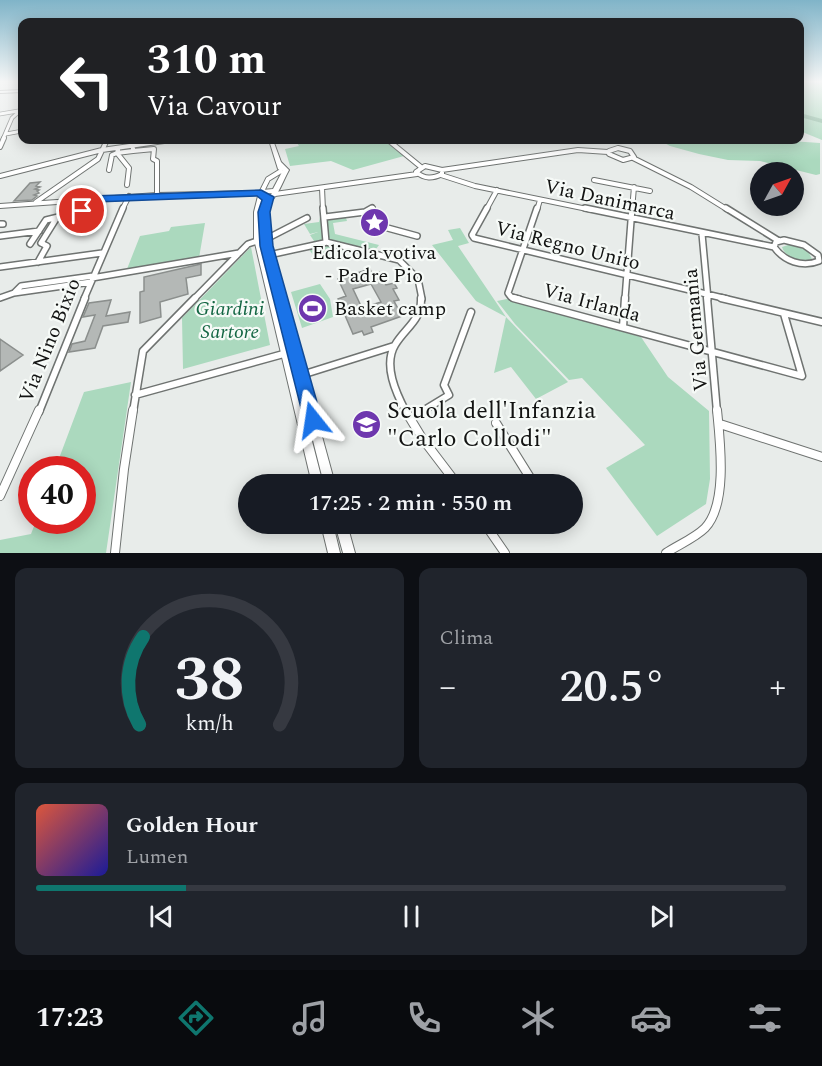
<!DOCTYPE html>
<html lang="it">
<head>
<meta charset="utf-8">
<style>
  :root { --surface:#171b24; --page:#20242c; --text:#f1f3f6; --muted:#9ea1a6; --line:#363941; --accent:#0f766e }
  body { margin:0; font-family:Spectral,serif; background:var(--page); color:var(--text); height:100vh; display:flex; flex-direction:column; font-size:22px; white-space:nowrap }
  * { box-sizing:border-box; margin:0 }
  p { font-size:20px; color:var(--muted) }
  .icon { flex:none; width:33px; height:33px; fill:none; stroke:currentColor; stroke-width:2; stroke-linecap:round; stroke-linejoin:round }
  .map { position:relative; height:553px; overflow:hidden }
  .side { display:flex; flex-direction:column; gap:15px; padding:15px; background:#0d0f14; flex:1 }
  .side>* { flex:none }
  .top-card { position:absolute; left:18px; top:18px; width:786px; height:126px; border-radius:12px; box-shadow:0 3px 15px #0003; background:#202124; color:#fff; overflow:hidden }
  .needle { width:39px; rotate:50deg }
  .fabs { position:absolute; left:750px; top:162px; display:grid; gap:12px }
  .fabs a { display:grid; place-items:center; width:54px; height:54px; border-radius:50%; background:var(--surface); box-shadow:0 3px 15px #0003; font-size:30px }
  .speed { position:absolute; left:18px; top:456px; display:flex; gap:12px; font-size:30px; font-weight:700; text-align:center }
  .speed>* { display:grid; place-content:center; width:78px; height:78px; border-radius:50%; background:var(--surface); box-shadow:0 3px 15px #0003; line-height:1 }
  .speed .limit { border:9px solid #d22; background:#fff; color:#111 }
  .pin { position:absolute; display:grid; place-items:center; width:51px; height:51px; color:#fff; margin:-26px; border:3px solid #fff; border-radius:50%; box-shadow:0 2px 6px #0007 }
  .me { position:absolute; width:66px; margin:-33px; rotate:345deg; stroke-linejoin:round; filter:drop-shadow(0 0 4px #0008) }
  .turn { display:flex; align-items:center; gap:21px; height:126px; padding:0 30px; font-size:27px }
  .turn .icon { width:78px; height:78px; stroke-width:2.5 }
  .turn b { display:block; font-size:42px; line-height:51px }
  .big { font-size:45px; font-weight:600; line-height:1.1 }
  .side .widget { flex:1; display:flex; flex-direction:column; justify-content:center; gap:9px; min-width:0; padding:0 21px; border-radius:12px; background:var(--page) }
  .side .dial { align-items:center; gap:0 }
  .dial svg { height:156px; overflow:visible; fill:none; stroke:var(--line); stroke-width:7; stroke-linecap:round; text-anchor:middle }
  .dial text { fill:var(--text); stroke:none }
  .song { display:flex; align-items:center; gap:18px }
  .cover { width:72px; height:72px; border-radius:9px; background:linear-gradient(135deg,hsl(10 70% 55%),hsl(240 70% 35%)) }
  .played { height:6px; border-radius:3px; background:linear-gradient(90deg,var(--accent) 20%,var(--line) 20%) }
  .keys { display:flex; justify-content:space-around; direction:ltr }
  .heat { display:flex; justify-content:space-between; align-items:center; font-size:33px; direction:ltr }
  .side .tiles { flex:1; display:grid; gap:15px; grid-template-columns:1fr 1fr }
  .widget:last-child { grid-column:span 2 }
  .trip { position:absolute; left:238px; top:474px; width:345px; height:60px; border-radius:30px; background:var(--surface); box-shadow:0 3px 15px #0003; font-weight:600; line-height:60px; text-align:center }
  .menu { display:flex; height:96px; justify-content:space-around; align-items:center; background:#090b0e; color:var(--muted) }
  .menu .icon { width:42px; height:42px }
  .menu .selected { color:var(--accent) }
  .menu b { font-size:27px; color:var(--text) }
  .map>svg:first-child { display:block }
  .green { fill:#abd9be }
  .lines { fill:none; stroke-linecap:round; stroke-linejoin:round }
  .river { fill:#84b599; fill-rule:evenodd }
  .building { fill:#b4b8b6; stroke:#8b8f8d; stroke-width:1.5; fill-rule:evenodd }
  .street-far4-casing { stroke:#6f7371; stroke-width:4.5 }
  .street-far3-casing { stroke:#6f7371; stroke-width:6 }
  .street-far2-casing { stroke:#6f7371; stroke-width:8 }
  .street-far1-casing { stroke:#6f7371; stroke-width:9 }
  .street-casing { stroke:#6f7371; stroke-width:10 }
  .secondary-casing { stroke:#6f7371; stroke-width:2 }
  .street-far4 { stroke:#fff; stroke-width:3 }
  .street-far3 { stroke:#fff; stroke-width:4 }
  .street-far2 { stroke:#fff; stroke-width:5 }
  .street-far1 { stroke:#fff; stroke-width:6 }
  .street { stroke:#fff; stroke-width:8 }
  .secondary { fill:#fff; fill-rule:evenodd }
  .route { fill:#1a73e8; stroke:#114b97; stroke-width:1.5 }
  .labels { text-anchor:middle; stroke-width:4.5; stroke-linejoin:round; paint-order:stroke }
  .street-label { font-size:20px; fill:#121312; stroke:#f6faf7 }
  .poi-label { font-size:20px; fill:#121312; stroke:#f6faf7 }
  .park-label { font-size:20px; font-style:italic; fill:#136643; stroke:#f6faf7 }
  .near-poi-label { font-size:24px; fill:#121312; stroke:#f6faf7; text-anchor:start }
</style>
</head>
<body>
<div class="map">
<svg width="822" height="553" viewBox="0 0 822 553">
  <rect width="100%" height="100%" fill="#e8ecea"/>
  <path class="green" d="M800,82H822V140L800,131Z
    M295,140H384L404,156L353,170L331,161L290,166L285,149L299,146Z
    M659,140H776L820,143V174L816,175L760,161L728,160L699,154L670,146Z
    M345,215L347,221L333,223L335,234L379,245L370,257L344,249L335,261L325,253L313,255L308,248L316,244L310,235L318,232L310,234L304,224L319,222L320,217Z
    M205,223L199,258L127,269L140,236L169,231L171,227Z
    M460,228L469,243L458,246L506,317L568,382L536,399L511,367L494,373L506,317L476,301L432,245L453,240L448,230Z
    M791,244L808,251L812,259C802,263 785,258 782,247Z
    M251,247L270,345L183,369L182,318Z
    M320,284L330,299L333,317L302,328L291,292Z
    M507,299L641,337L668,377L709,411L710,479L706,504L657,536L606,468L645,445L582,378L569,380L515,324L497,301Z
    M131,382L106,553H0V540L31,534L36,521L82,520V470L55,469L84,392Z"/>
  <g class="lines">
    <path class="river" d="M800,113L822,119V123L800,117Z"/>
  </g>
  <path class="building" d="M40,182L36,186L40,187L35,189L39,190L37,191L39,193L34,195L37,196L32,200L14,201L30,183Z
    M201,264V275L186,278L188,294L160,302L161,317L140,323V292L144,291V277Z
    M370,269L372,274L379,272L386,285L394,283L397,288L393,289L399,300L394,301L402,316L371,327L373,332L364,335L362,331L353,334L338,299L346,296L338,279ZM371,284L381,302L362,308L353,289Z
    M111,300L106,316L130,312L128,322L103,326L95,348L69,352L72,344L85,341L95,315L83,317L89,303Z
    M0,339L23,355L0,371Z"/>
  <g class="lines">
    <defs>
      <path id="street-far4" d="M0,114L18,111
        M6,134L22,131
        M3,139L12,118L22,109"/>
      <path id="street-far3" d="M388,140L421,167
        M0,147L4,138
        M618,148L630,151L634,157L623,160L609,154V151Z
        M118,150L117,153L133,151V148
        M133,151L154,149L153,159L157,161V195
        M633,158L691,187L728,210
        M425,166L442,170V174C432,179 425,179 416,172Z
        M109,170L112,155L117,153L129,168L127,185
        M442,170L578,150L608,152
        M441,175L475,186L592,210
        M0,176L102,150L171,140
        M594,180L650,191
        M322,188L323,210
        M275,194L417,174
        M36,202L98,159L107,140
        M0,206L157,195L261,193L268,179L281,171
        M84,210L92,199
        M122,210L129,196
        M369,210L373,208
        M486,210L497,190
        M537,210L540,200
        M632,210L634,187"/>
      <path id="street-far2" d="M323,208L326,242L399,260L415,276
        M487,208L472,235L474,238L727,299
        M585,208L774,247
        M726,208L779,241
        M365,212L373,224L417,236
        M325,217L365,212L372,208
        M0,224H3
        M702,234L708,299
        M0,236L39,231
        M784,240L804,245L818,255L819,261C802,268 784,261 774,247L776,242Z
        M41,243L56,219
        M30,244L46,220L83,211L85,208
        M269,255L324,243
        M38,262L47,246L41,243
        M0,267L102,253
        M92,278L239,253
        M419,284L422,299
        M15,292L21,286L93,276
        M0,298L14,293L91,282
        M84,299L123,208
        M194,299L248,244L272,236L307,218
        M519,299L511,297L508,293L537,208
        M625,299L632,208"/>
      <path id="street-far1" d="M513,298L802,376L784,314
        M707,298L717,412
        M721,298L822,322
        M623,327L625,298
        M292,378L394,346
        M135,395L287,353
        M39,412L85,298
        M133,412L143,351L195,298
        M406,412C396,393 383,365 395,345C405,328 422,320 421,298
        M421,412L449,395L444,385L471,312"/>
      <path id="street" d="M405,410L422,438L457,484
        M411,418L424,410
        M496,423L534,484
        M720,424L822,457
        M0,496L39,410
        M485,524L505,553
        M115,553L124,469L133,410
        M666,553C678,545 695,538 705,528C728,504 720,441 717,410"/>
      <path id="secondary" d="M22,90V92L0,93V91Z
        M269,140H273L281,162L289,170C285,177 282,185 278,192C276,197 272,199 269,204C264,214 267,227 268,238L335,484H324L262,238C260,219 257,207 272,193L265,194L260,212V239L323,484H312L254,239V212L259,192L262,190L273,189L283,170L281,171L278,169Z
        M321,524H333L340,553H328Z
        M335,524H347L355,553H343Z"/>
    </defs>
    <use href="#street-far4" class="street-far4-casing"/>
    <use href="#street-far3" class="street-far3-casing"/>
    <use href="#street-far2" class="street-far2-casing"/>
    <use href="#street-far1" class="street-far1-casing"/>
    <use href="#street" class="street-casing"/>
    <use href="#secondary" class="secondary-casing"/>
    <use href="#street-far4" class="street-far4"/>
    <use href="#street-far3" class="street-far3"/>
    <use href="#street-far2" class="street-far2"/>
    <use href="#street-far1" class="street-far1"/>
    <use href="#street" class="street"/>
    <use href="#secondary" class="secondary"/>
  </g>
  <linearGradient id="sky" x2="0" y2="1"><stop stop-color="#80b4c8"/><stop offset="0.51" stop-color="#f5f6f6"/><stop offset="1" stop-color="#f5f6f6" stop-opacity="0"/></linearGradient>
  <rect width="822" height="160" fill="url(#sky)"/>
  <path class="route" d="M261,190L274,197L270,212L273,246L322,420L319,426L313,428L306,426L304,420L260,246L258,212L262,200L257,196L95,202L87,213L82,214L77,211L88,197L92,196Z"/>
  <defs>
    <symbol id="sight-disc" viewBox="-11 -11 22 22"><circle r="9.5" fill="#6e37ae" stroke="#f6faf7"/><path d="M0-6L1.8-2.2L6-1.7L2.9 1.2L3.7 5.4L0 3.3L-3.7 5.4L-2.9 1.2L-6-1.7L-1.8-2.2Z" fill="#fff"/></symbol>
    <symbol id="stadium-disc" viewBox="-11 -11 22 22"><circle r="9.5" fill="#6e37ae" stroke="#f6faf7"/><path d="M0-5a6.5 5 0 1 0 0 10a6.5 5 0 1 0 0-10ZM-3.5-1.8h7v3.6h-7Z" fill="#fff"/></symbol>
    <symbol id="school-disc" viewBox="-11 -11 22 22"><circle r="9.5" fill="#6e37ae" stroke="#f6faf7"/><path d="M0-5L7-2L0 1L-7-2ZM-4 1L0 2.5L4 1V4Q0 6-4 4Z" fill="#fff"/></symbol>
  </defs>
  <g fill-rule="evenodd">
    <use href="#sight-disc" x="358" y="206" width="33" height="33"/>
    <use href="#stadium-disc" x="296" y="292" width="33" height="33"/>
    <use href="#school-disc" x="350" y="408" width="33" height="33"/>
  </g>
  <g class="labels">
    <g class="street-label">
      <text transform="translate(610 199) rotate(12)" y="7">Via Danimarca</text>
      <text transform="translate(568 245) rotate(14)" y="7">Via Regno Unito</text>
      <text transform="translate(592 302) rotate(15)" y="7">Via Irlanda</text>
      <text transform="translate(695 330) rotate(-95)" y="7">Via Germania</text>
      <text transform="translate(49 340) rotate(-68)" y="7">Via Nino Bixio</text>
    </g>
    <g class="poi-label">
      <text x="374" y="259">Edicola votiva<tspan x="374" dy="23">- Padre Pio</tspan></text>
      <text x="334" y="315" text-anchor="start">Basket camp</text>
    </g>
    <g class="park-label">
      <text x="230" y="315">Giardini<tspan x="230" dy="23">Sartore</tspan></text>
    </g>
    <g class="near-poi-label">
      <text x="387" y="418">Scuola dell'Infanzia<tspan x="387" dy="28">"Carlo Collodi"</tspan></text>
    </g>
  </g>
</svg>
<div class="fabs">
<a><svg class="needle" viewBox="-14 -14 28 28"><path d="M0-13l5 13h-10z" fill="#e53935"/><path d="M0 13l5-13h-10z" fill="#9ea1a6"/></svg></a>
</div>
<div class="speed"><div class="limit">40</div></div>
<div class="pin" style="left:82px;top:211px;background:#d93025"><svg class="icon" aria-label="arrive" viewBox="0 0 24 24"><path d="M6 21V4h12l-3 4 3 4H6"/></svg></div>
<svg class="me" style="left:313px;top:420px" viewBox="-20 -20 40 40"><path d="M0-17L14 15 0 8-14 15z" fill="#1a73e8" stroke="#fff" stroke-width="4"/></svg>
<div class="trip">17:25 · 2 min · 550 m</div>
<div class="top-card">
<div class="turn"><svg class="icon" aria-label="left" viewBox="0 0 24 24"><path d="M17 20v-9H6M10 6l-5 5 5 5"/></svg><div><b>310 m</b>Via Cavour</div></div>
</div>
</div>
<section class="side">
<div class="tiles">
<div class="widget dial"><svg viewBox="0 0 100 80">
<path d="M14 69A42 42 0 1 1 86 69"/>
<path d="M14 69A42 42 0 0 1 16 24" stroke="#0f766e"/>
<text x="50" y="56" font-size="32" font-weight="700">38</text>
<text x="50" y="72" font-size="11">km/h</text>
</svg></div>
<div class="widget"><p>Clima</p>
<div class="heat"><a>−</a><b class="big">20.5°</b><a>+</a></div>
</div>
<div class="widget">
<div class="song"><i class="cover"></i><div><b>Golden Hour</b><p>Lumen</p></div></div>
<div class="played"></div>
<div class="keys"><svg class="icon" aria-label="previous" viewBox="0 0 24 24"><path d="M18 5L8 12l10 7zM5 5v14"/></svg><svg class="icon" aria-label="pause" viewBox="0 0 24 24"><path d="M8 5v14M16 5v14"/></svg><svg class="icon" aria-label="next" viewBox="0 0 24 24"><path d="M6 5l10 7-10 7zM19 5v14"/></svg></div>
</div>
</div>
</section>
<nav class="menu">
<b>17:23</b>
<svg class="icon selected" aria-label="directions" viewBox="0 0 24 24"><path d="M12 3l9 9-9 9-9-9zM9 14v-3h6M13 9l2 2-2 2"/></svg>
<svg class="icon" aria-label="music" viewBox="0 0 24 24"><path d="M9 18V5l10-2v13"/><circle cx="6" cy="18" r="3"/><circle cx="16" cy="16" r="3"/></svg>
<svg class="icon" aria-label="phone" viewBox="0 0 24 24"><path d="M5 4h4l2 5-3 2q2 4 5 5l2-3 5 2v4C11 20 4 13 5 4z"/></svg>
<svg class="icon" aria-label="climate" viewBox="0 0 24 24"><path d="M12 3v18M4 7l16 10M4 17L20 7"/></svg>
<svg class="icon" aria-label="car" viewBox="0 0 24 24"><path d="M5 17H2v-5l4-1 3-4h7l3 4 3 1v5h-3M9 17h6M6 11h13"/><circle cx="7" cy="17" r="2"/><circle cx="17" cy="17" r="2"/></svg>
<svg class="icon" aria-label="filters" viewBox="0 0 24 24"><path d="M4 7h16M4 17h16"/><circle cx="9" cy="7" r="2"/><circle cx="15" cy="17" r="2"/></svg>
</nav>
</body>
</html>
